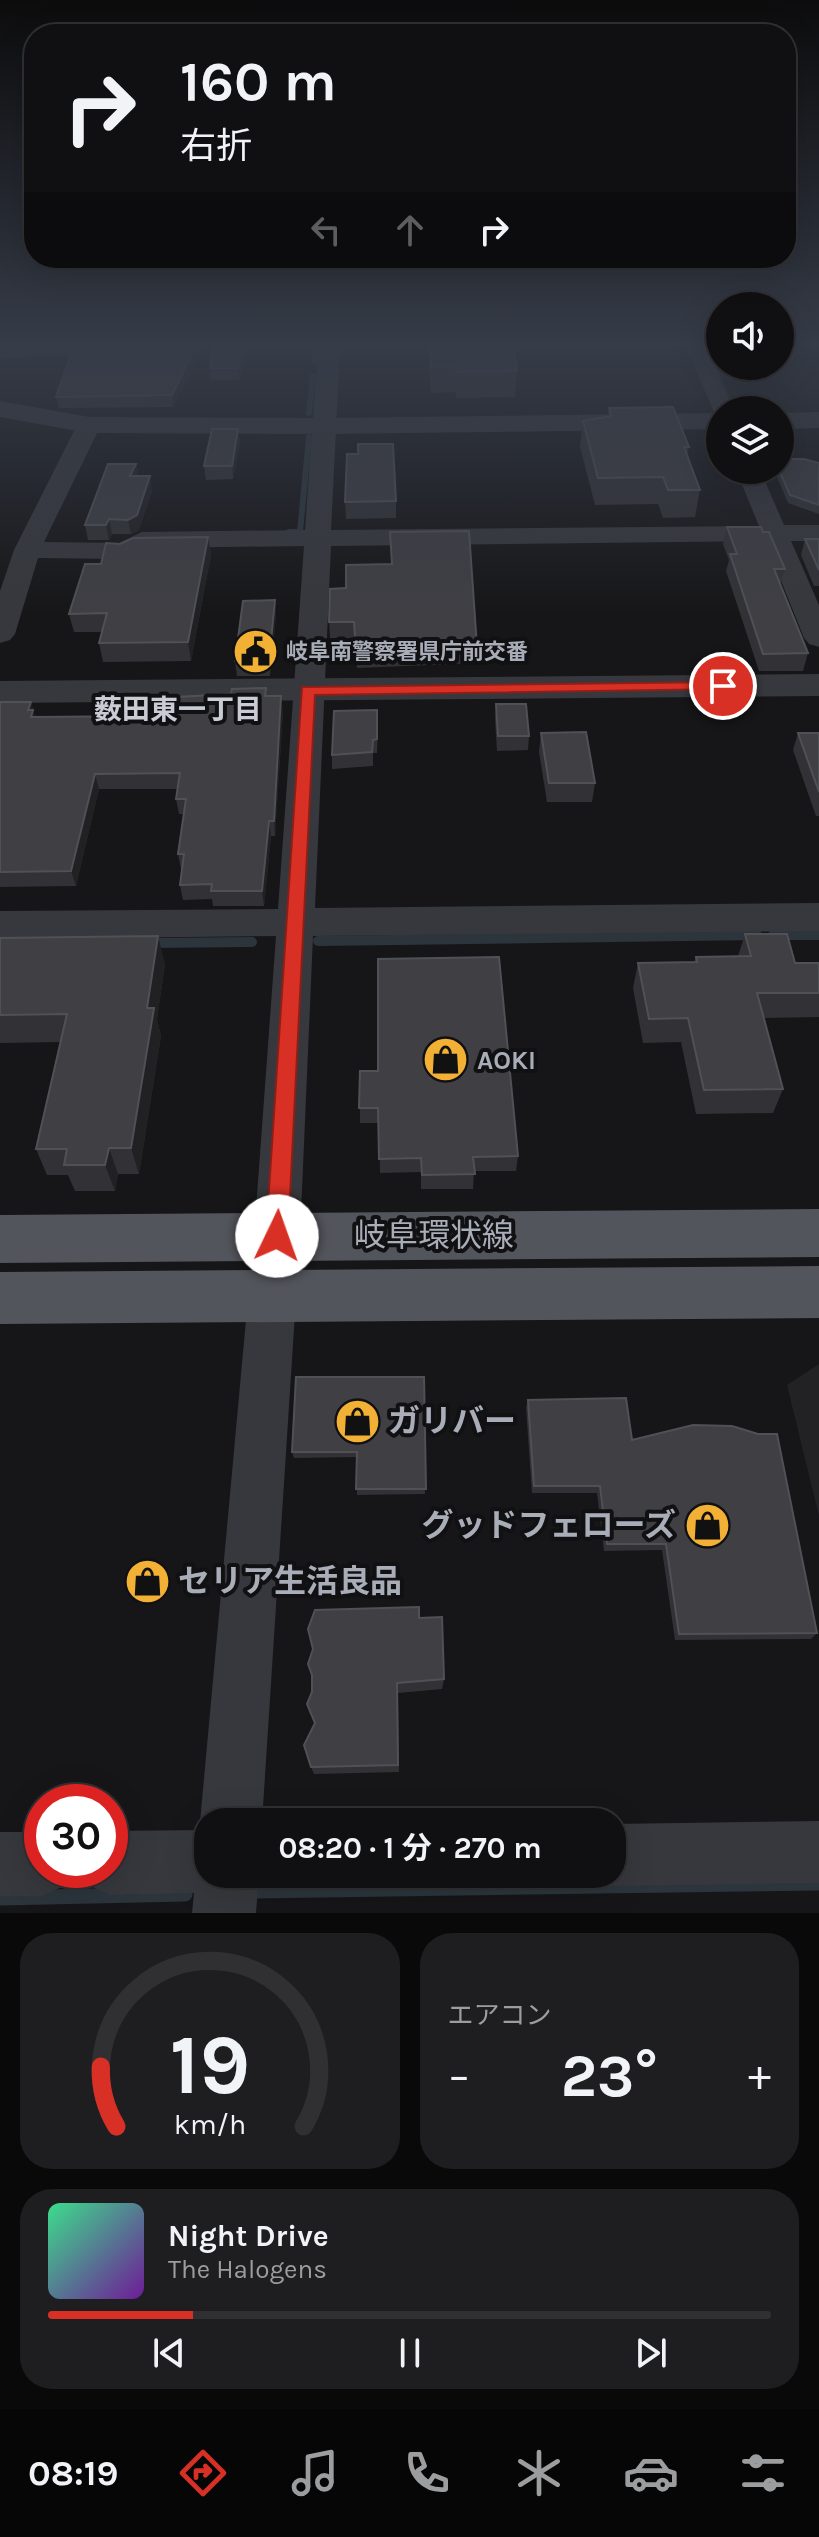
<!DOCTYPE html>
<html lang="ja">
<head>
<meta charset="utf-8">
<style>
  :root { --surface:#101012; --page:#1e1e20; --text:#f1f3f6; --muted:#9c9d9f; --line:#303032; --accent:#d93025 }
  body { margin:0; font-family:Karla,"Noto Sans JP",sans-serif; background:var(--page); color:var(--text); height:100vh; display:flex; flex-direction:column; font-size:30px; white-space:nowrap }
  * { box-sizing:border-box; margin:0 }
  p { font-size:26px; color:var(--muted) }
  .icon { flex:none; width:44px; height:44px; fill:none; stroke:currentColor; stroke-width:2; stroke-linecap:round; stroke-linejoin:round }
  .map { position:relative; height:1913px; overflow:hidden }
  .panel { display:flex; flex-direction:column; gap:20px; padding:20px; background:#09090a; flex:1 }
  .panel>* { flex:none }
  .top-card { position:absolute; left:24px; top:24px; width:772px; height:244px; border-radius:32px; box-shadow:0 8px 32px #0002,0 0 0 2px var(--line); background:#101012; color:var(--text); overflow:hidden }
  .controls { position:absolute; left:706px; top:292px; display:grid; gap:16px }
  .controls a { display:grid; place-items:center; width:88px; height:88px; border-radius:50%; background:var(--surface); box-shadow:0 8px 32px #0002,0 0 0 2px var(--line); font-size:40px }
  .speed { position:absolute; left:24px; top:1784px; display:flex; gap:16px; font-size:40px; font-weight:700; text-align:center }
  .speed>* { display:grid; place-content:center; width:104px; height:104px; border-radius:50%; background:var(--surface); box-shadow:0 8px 32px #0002,0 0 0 2px var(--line); line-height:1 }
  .speed .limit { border:12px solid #d22; background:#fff; color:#111 }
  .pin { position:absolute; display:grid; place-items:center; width:68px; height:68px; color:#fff; margin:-34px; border:4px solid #fff; border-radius:50%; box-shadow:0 2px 8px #0007 }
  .me { position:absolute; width:88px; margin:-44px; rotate:3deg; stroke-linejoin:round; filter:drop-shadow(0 0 6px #0008) }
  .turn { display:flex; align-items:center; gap:28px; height:168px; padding:0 24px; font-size:36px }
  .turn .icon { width:104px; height:104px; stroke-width:2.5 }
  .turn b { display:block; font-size:56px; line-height:68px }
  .lanes { display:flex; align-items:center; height:76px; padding:0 24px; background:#0003; justify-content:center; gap:40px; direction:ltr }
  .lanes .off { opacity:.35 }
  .big { font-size:60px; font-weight:700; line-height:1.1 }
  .panel .tile { flex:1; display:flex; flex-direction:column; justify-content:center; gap:12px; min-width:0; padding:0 28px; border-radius:32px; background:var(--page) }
  .panel .dial { align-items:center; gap:0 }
  .dial svg { height:208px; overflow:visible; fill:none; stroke:var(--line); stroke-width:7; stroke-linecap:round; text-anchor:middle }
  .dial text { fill:var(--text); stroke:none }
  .song { display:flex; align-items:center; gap:24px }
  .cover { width:96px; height:96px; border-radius:12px; background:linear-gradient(135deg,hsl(150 70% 55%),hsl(280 70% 35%)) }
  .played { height:8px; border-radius:4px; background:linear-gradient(90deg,var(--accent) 20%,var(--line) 20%) }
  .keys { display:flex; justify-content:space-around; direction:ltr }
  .heat { display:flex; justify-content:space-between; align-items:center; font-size:44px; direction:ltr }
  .panel .tiles { flex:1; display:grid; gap:20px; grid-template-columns:1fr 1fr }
  .tile:last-child { grid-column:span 2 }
  .trip { position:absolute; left:194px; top:1808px; width:432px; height:80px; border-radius:32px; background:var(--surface); box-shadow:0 8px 32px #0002,0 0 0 2px var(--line); font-weight:700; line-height:80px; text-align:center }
  .menu { display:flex; height:128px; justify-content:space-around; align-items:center; background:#060607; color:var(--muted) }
  .menu .icon { width:56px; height:56px }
  .menu .selected { color:var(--accent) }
  .menu b { font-size:36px; color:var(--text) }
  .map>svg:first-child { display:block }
  .built { fill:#222225 }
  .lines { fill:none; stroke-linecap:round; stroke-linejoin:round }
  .stream-far2 { stroke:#2c353c; stroke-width:6 }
  .stream-far1 { stroke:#2c353c; stroke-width:10 }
  .stream { stroke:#2c353c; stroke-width:15 }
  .minor { fill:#37383d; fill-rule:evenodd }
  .tertiary { fill:#37383d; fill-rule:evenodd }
  .primary { fill:#53555c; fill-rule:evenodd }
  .wall { fill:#323236 }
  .shaded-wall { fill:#212124 }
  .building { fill:#3f3f44; stroke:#4f5156; stroke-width:2 }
  .route { fill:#d93025; stroke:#8d1f18; stroke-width:2 }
  .labels { text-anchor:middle; stroke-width:8; stroke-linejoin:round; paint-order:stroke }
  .far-poi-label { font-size:22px; font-weight:bold; fill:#a8adb8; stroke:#111113; text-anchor:start }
  .poi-label { font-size:26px; font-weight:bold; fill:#a8adb8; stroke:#111113; text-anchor:start }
  .neighbourhood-label { font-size:28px; font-weight:bold; fill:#c9ccd4; stroke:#111113 }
  .near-street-label { font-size:32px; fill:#a8adb8; stroke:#111113 }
  .near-poi-label { font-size:32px; font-weight:bold; fill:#a8adb8; stroke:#111113; text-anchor:start }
</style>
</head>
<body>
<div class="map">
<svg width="819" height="1913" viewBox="0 0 819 1913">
  <rect width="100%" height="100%" fill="#161618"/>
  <path class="built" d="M819,1364V1516L787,1385Z"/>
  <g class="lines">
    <path class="stream-far2" d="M315,348V361
      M309,413L313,376
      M289,532H300L309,437"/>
    <path class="stream-far1" d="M773,935H819
      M318,941L757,935
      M150,943L252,942"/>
    <path class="stream" d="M248,1891L819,1883
      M0,1898L185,1894"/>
    <path class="minor" d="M318,348H340L331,530L759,526L736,470H760L784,525H819V541H791L819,605V647L809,644L804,638L765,541L331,546L315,908L819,903V931L313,936L300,1236L293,1251L277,1257L261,1251L254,1236L276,936L0,939V911L278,909L304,546L148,548L124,559L38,558L15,634L10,640L0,643V591L14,550L77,425L81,420H97L101,425L44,542L119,543L142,532L305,530Z
      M687,348H708L734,410H720V416L715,415Z
      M272,1276L289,1282L296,1298L262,1822H208V1874H259L256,1913H192L194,1893L110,1895L88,1885L81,1870H110V1831L203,1830L200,1822L248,1298L255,1282Z
      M819,1821V1883L612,1886L588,1874H612V1824Z
      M0,1832H42V1870H71L64,1886L42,1896H0Z"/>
    <path class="tertiary" d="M0,401L89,417L325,418L720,413V429L325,434L89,433L0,417Z
      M819,412V428L780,429V413Z
      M819,674V696L0,703V681Z"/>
    <path class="primary" d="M819,1209V1257L0,1263V1215Z
      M819,1266V1318L0,1324V1272Z"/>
  </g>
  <path class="wall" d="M0,348H202L173,407L59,408L56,397L71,355L0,358Z
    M250,348L239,380H211L210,368Z
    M428,348H513L517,371L515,397L456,398V392L431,393Z
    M609,408L689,447L687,456L700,490L695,517L663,518L658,504L595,505L580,447L583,421L608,417Z
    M238,429L240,442L233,479L206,480L204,466Z
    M819,463V514L788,503L774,470Z
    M136,464L138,476L152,490L139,530L131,534H112L109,540H88L85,525Z
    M396,501V518L346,519L345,502Z
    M727,527L763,532L785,569L780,585L808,653L803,671H759L726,571L729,560L723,544Z
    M208,537L211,555L191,661L103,662L99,643L102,632H74L69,614L101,564L120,544Z
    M805,539H819V586H814L801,555Z
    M330,589L477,647V663L357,668L354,638H330L329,622Z
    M275,600L276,615L270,676H237L235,661Z
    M267,696L283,711L275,836H271L264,906H213L212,899L183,900L180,885L182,869H181L178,854L184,814H179L176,799L178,789H99L76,886L0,887V702H31L35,717L152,716Z
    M496,704L529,736L528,750L497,751L495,719Z
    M378,724L377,753H373V766L332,769V755Z
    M541,733L595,783L592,802H547L539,752Z
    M798,733H819V816H816L793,750Z
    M745,934L795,963H819V1017L763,1018L783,1089L773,1113L696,1114L681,1042L643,1043L633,988L638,963L694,962L696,957L738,956Z
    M0,938L165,964L157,1019L161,1036L139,1174H118L115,1191H75L68,1175H47L36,1149L60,1042L0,1043Z
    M360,1071L518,1156L516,1171H474L473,1189H421V1172L380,1173L379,1123H360Z
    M424,1377L425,1494L357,1495V1457L294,1458L292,1452Z
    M528,1400L632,1440L817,1633L811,1639L675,1640L662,1550L604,1551L597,1493H532L526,1408Z
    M419,1618L444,1679L442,1689L398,1693L399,1772L314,1774L311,1767Z"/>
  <path class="shaded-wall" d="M195,348H202L173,407L172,395Z
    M245,348H250L239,380L238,368Z
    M238,429L240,442L233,479L232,466Z
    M136,464L139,478L130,476Z
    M150,476L152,490L139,530L131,534L128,520Z
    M109,519L112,534L109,540L106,525Z
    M208,537L211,555L191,661L188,642Z
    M275,600L276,615L270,676L269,661Z
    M281,696L283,711L275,836L274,821Z
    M31,702L35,717L37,726L28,710Z
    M95,774L99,789L76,886L71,871Z
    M269,821L271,836L264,906L262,891Z
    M158,936L165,964L157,1019L161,1036L139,1174L131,1148L147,1008Z
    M109,1148L118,1174L115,1191L105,1165Z"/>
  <path class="building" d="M73,348H195L172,395L56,397Z
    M213,348H245L238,368H210Z
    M430,348H513L517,371L457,372L456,367H431Z
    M673,407L689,447H684L700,490H668L663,477L598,478L583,421L611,416L609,408Z
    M212,429H238L232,466H204Z
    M358,444H393L396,501L345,502L347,454H358Z
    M780,459H804L819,463V505L790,495L779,470Z
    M108,464H136L130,476H150L137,515L128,520L109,519L106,525H85Z
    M727,527H761L763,532H769L785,569H774L808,653L763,654L730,554H737Z
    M469,531L477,647L356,651L354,622H329L330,589L346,588V565L392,564L390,532Z
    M208,537L188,642L99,643L107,613L69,614L85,564H101L106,543L120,544L133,538Z
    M805,539H819V570Z
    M275,600L269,661H235L243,601Z
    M266,688L265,696H281L274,821H269L262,891H211L212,884L180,885L184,854H178L186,799H176L180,773L95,774L71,871L0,872V702H31L28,710H33L31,717L152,716L158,698L231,694L232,689Z
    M496,704H526L529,736H498Z
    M377,710V739L373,740L372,752L332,755L334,711Z
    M586,732L595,783H549L541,733Z
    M798,733H819V792Z
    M745,934H787L795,963H819V993H757L783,1089L704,1090L688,1018L649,1019L638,963L697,962L696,957L751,956Z
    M158,936L147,1008H154L131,1148H109L105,1165H64L67,1149H36L67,1014L0,1015V938Z
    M499,957L518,1156L473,1157L475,1174L422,1175L421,1158L379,1159L378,1108H359L360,1071H378V959Z
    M296,1377H424L426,1489H356L357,1452H292Z
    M626,1398L632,1440L693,1425L732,1426L758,1434H777L817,1633L679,1634L666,1544H607L600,1486H534L528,1400Z
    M419,1607V1618L442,1617L444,1679L397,1683L398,1765L311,1767L304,1745L315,1723L307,1704L312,1692V1675L308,1664L313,1649L308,1629L315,1610Z"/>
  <linearGradient id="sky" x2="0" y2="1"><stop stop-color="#0c0c0d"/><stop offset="0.56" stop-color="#363c48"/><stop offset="1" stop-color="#363c48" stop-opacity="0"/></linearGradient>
  <rect width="819" height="616" fill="url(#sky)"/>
  <path class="route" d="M723,682L730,686L728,689L315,695L288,1236L285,1243L277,1246L270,1243L266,1236L302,687Z"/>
  <defs>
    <symbol id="civic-disc" viewBox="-11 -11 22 22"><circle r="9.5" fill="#f2b134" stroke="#111113"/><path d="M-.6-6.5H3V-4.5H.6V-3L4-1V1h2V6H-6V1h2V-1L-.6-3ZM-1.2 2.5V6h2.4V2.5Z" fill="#111"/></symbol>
    <symbol id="shop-disc" viewBox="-11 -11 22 22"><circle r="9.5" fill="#f2b134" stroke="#111113"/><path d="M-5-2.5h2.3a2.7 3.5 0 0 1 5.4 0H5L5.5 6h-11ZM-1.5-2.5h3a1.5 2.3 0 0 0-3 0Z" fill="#111"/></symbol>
  </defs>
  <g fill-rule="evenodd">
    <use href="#civic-disc" x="230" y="626" width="51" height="51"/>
    <use href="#shop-disc" x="420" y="1034" width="51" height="51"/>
    <use href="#shop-disc" x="332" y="1396" width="51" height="51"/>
    <use href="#shop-disc" x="682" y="1500" width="51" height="51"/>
    <use href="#shop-disc" x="122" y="1556" width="51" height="51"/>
  </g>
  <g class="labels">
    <g class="far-poi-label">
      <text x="286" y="659">岐阜南警察署県庁前交番</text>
    </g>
    <g class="poi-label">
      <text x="477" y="1069">AOKI</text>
    </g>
    <g class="neighbourhood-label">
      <text x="178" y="719">薮田東一丁目</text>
    </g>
    <g class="near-street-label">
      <text x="434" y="1246">岐阜環状線</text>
    </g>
    <g class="near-poi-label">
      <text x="388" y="1432">ガリバー</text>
      <text x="676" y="1536" text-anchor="end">グッドフェローズ</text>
      <text x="178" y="1592">セリア生活良品</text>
    </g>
  </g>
</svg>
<div class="controls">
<a><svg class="icon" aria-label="sound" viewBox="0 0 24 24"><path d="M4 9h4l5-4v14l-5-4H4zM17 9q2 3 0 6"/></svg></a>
<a><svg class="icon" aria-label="layers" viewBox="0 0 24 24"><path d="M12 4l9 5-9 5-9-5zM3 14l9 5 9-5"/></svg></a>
</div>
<div class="speed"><div class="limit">30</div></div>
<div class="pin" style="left:723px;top:686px;background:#d93025"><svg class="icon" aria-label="arrive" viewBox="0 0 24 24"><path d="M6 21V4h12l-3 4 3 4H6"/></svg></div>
<svg class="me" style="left:277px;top:1236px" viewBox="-20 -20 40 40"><circle r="19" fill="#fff"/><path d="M0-13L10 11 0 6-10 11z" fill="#d93025"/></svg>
<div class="trip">08:20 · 1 分 · 270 m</div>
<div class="top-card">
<div class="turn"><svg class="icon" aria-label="right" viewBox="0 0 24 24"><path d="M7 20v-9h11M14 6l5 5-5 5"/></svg><div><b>160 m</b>右折</div></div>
<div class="lanes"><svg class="icon off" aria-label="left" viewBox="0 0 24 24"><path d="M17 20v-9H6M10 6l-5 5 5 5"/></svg><svg class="icon off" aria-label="ahead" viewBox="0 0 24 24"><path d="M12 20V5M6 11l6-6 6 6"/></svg><svg class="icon" aria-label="right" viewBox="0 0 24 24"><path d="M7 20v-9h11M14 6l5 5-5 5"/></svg></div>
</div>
</div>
<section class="panel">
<div class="tiles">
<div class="tile dial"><svg viewBox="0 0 100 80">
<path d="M14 69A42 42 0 1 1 86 69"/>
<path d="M14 69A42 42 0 0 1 8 46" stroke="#d93025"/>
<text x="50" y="56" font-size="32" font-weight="700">19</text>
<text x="50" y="72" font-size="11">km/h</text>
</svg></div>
<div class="tile"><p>エアコン</p>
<div class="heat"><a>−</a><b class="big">23°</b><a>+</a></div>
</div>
<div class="tile">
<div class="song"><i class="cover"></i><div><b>Night Drive</b><p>The Halogens</p></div></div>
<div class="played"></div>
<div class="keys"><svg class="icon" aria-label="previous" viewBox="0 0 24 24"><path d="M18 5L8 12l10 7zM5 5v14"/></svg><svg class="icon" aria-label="pause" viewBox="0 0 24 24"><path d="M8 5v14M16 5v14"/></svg><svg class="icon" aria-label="next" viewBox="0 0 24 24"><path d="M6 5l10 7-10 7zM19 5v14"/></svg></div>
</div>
</div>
</section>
<nav class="menu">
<b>08:19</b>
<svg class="icon selected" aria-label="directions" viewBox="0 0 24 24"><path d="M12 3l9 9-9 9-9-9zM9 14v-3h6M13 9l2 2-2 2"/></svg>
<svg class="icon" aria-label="music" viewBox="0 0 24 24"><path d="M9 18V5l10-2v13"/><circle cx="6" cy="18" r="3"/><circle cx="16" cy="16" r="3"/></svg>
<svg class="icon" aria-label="phone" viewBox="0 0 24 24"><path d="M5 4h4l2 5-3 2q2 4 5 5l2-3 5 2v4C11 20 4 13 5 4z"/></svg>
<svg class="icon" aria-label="climate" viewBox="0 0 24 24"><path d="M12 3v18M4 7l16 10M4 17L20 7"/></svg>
<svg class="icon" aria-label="car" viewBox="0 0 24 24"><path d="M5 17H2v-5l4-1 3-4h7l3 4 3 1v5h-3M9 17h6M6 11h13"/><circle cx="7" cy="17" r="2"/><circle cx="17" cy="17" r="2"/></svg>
<svg class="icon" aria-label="filters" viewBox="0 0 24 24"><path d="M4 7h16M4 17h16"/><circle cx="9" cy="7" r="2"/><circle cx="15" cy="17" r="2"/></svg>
</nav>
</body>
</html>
